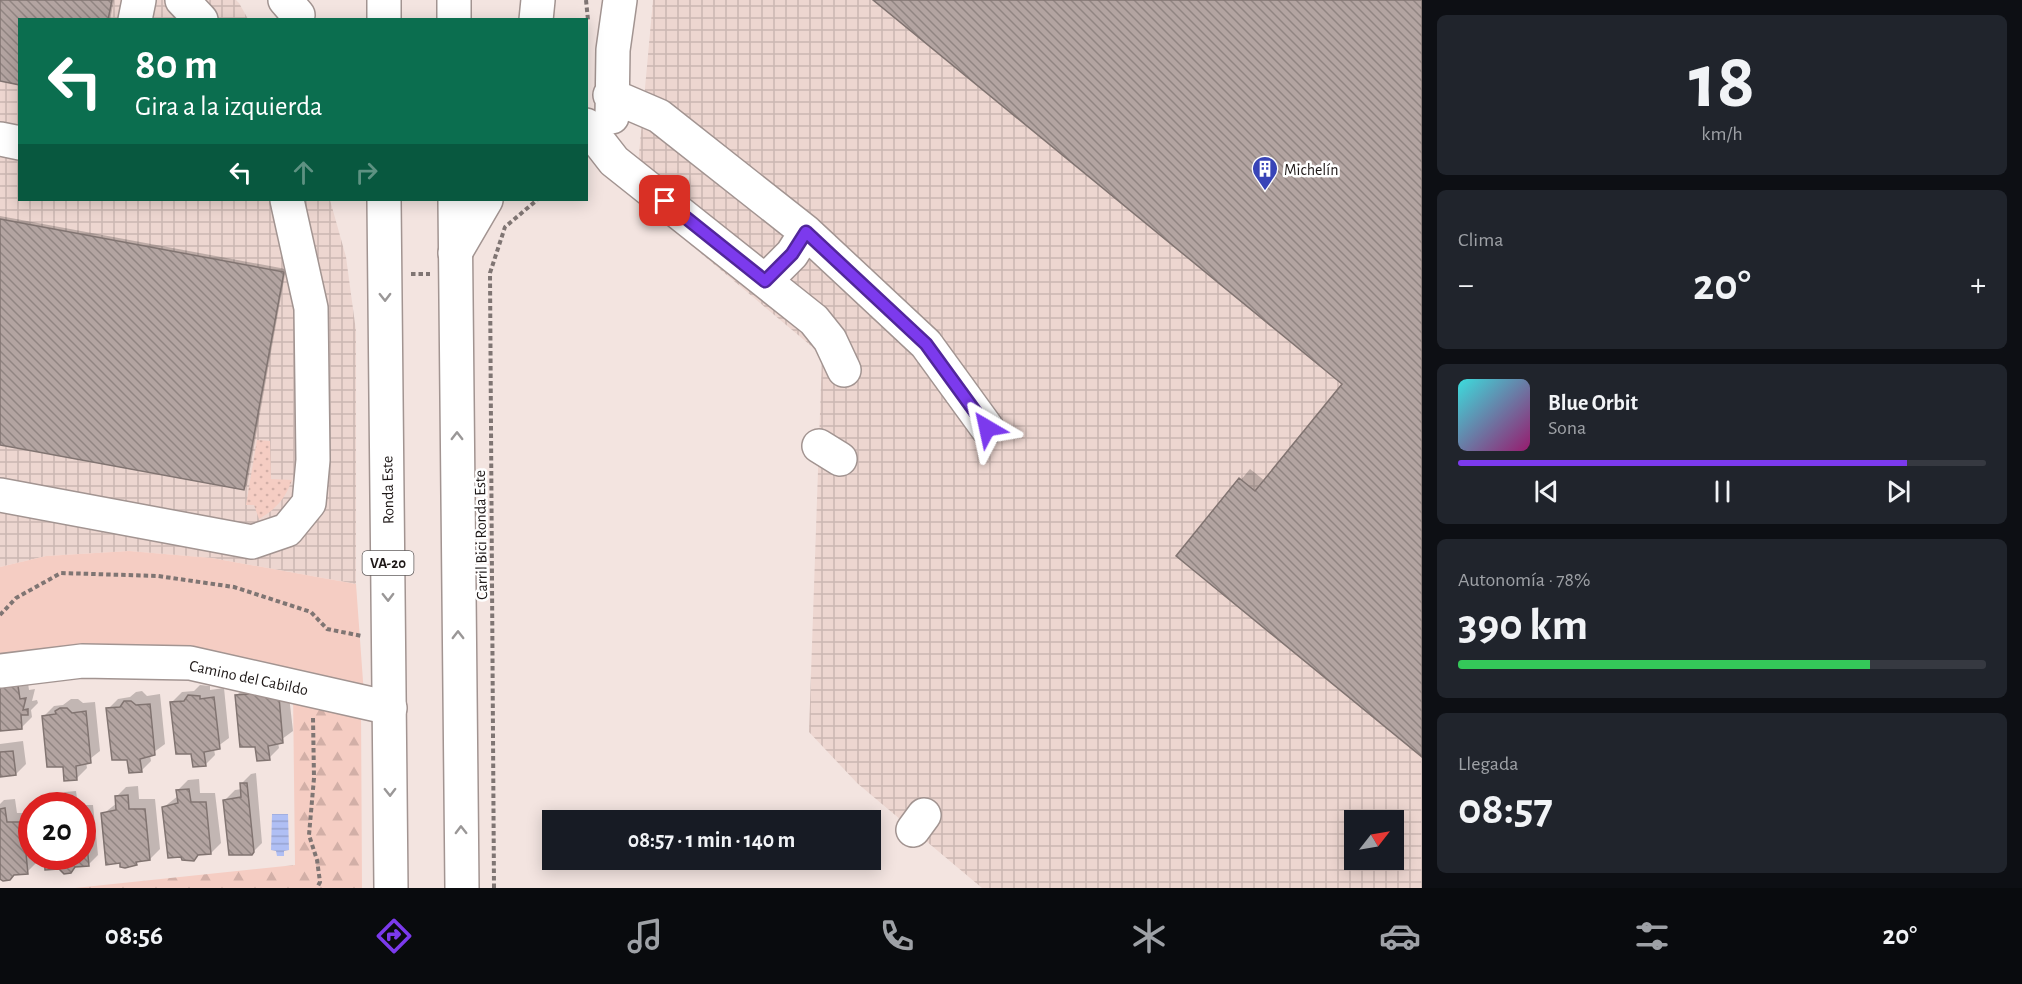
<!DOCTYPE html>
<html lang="es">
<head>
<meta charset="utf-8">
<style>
  :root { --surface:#171b24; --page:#20242c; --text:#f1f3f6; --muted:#9ea1a6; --line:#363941; --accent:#7c3aed }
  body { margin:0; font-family:"Alegreya Sans",sans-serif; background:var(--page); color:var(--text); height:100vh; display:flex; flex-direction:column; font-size:22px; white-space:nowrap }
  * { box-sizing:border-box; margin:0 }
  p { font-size:20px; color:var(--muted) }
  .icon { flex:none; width:33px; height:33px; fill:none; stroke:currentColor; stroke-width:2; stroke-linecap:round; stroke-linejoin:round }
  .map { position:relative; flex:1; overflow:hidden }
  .panel { display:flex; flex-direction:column; gap:15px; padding:15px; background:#0d0f14; width:600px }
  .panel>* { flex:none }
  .banner { position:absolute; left:18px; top:18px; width:570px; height:183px; border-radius:0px; box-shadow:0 3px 15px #0003; background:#0b6e4f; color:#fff; overflow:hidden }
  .needle { width:39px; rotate:59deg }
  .controls { position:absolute; left:1344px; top:810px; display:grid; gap:12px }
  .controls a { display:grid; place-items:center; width:60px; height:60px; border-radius:0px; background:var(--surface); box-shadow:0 3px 15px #0003; font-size:30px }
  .speed { position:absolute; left:18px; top:792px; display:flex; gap:12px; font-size:30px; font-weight:700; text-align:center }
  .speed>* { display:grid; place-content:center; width:78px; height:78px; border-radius:50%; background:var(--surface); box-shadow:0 3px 15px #0003; line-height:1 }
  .speed .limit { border:9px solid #d22; background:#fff; color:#111 }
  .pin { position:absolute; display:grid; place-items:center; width:51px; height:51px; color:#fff; margin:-26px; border-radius:12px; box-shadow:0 3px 9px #0006 }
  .me { position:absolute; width:66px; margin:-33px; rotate:324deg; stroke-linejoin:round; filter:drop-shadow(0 0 4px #0008) }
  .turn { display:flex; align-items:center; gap:21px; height:126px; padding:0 18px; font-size:27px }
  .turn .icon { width:78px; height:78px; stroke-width:2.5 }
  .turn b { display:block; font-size:42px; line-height:51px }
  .lanes { display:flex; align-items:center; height:57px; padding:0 18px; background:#0003; justify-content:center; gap:30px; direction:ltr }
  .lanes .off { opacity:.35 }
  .big { font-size:45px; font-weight:700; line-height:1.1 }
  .panel .widget { flex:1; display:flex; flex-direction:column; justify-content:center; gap:9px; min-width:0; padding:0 21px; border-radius:9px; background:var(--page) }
  .panel .dial { align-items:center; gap:0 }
  .dial b { font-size:78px; line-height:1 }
  .song { display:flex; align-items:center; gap:18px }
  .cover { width:72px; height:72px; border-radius:9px; background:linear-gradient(135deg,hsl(180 70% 55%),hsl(320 70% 35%)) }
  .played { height:6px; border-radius:3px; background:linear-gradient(90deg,var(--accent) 85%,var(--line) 85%) }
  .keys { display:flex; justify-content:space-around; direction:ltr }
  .heat { display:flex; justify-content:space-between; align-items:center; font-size:33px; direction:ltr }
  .charge { height:9px; border-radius:4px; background:linear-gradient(90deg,#34c759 78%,var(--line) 0) }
  .trip { position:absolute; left:542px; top:810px; width:339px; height:60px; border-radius:0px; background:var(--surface); box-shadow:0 3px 15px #0003; font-weight:700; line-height:60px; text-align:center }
  .menu { display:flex; height:96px; justify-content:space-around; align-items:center; background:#090b0e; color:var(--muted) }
  .menu .icon { width:42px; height:42px }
  .menu .current { color:var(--accent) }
  .menu b { font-size:27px; color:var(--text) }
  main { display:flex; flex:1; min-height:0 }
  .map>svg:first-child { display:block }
  .industrial { fill:url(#industrial-grid); fill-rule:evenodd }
  .grass { fill:url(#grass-dots) }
  .forest { fill:url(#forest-firs) }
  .park { fill:#f5cdc3 }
  .water { fill:url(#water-rules) }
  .shadow { fill:#0003 }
  .building { fill:url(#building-back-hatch); stroke:#817471; stroke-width:1.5 }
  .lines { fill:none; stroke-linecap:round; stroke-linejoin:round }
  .minor-casing { stroke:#a29491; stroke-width:36 }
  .highway-casing { stroke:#a29491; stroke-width:36 }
  .path { stroke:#7f7573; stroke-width:4; stroke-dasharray:4.5 3; stroke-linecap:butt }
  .minor { stroke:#fff; stroke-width:33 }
  .highway { stroke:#fff; stroke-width:33 }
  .oneway { stroke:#9a9797 }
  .route-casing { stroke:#51269a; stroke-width:15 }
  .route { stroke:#7c3aed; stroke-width:10 }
  .labels { text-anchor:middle; stroke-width:5; stroke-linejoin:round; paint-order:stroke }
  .shield { fill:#fff; stroke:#625d5d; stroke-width:1.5 }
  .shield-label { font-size:15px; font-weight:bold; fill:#1e1817 }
  .poi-label { font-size:16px; fill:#1e1817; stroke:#fff; text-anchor:start }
  .street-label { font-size:16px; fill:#1e1817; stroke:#fff }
</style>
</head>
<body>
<main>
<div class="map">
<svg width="1422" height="888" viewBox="0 0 1422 888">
  <defs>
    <pattern id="industrial-grid" width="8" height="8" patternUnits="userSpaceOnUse" patternTransform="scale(1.5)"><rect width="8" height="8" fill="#edd6d0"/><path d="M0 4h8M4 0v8" fill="none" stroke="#cbb7b2"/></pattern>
    <pattern id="grass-dots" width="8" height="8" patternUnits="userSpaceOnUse" patternTransform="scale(1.5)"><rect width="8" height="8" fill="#f5cdc3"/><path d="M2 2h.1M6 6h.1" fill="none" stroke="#d2afa7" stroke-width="1.8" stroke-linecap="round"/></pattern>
    <pattern id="forest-firs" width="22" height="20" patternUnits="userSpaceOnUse" patternTransform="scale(1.5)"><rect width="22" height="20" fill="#f5cdc3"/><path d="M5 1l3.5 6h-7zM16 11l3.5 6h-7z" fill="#d2afa7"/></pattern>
    <pattern id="water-rules" width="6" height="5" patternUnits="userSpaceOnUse" patternTransform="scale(1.5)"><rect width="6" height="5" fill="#b0bff4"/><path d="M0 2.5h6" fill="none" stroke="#97a3d0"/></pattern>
    <pattern id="building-back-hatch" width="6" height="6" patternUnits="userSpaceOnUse" patternTransform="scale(1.5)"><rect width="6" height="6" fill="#b3a4a1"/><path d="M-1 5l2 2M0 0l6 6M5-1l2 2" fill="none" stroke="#918582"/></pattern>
  </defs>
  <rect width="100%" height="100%" fill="#f3e4e0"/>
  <path class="industrial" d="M0,0H236L239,3L248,19L20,20V200H330L346,257L356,331V584L212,558L129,551L46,556L0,567Z
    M653,0H1422V888H982L857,783L809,732L822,355L635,198ZM1354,820H1394V860H1354Z"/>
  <path class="grass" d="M257,440L270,441L271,479L292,480C285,499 276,509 259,519L254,505H246Z"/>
  <path class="forest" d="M293,692L361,705L362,888H75L295,865Z"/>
  <path class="park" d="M129,551L212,558L356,584L364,695L323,684L0,664V567L46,556Z"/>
  <path class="water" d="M272,814H288L289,850L284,851V856H277L276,851L271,850Z"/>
  <path class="shadow" d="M0,0H114L110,20H20L0,80Z
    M875,0H1422V755L1178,555L1250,469L1265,481L1345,384Z
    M0,216L286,269L247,485L244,488L0,443Z
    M27,676L29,690L35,689L32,701L37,700L38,703L31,710L32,717L22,727L0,730V679Z
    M200,685L210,686V690L224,688L229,738L214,749L215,755L205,765L192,752L172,702L182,692L194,691Z
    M246,686L288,687L293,731L278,742L279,748L269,758L256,746L236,696Z
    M142,691L147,696L160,694L165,744L150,755L151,761L141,771L129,759L108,709L118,699L130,697L136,692Z
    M71,699H78L83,703L95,702L100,751L86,762L87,768L77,778L64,766L44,716L54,706L63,705Z
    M23,741L26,764L16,774H0V744Z
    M256,773L262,843L252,853L225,800L235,790L242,789L241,784L251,774Z
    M199,779L200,793H215L221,843L211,853L164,807L178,796V790L188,780Z
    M138,786L139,799H155L160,849L150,859L140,860L136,864L103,814L117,803L116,797L126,787Z
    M76,791L78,805H93L98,855L88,865L77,866L71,872L82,856V806H56L55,802L65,792Z
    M15,799L17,813H32V856H36L37,862L27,872L0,878V804L4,800Z"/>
  <path class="building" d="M0,0H112L108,20H20V85L0,81Z
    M873,0H1422V757L1176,556L1239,478L1255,491L1342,384Z
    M0,219L284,272L244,490L0,445Z
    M18,686L20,699L26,698L23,710L28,709V715H21L22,729L0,731V687Z
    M248,691L279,697L283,743L268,746L270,760L257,761L255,747H240L235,695L248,694Z
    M188,695L200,696V699L214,697L220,749L204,752L206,766L193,767L191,754H176L170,702L184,701Z
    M124,701H131L136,705L150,704L155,755L140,759L142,772L129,773L127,760H112L106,708L120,707Z
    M60,708H67L72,713L86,711L91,763L76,766L77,780L64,781L63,767H47L42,716L56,714L55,711Z
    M13,751L16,775L0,777V752Z
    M240,783H247L254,852L252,855H229L223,800L241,797Z
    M189,789L191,802H206L211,854L198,855L194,861L182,860L181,857L168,858L162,807L178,803L176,790Z
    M128,795L129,809H145L150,860L136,862L137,865L125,868L120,867V863L106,865L101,813L116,810L115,796Z
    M67,801V806H54V802Z
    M5,808L7,822H23L28,874L14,875L10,880L3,881L0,879V809Z
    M84,814L89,866L75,867L71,873L64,874L59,869L45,870L44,856H82Z"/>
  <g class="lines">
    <defs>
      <path id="minor" d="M182,0L201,20
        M285,0L298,15
        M135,20L139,0
        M536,20L538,0
        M610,95L659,116L806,232L926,344L987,428
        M612,117L613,50L620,0
        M586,125L614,161L814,320L830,340L844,370
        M0,139L20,143
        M455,253L486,200
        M765,281L792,254L806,232
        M819,446L840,459
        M0,495L252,542L287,530L309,503L313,460L311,308L287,200
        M0,671L82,661L190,663L390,708
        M913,830L924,815"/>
      <path id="highway" d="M384,0V20
        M454,0V20
        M384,200L391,888
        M455,200L462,888"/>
    </defs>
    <use href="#minor" class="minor-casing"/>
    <use href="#highway" class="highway-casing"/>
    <path class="path" d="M586,0L588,20
      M411,274H430
      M0,615L16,598L61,573L158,576L234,587L311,612L327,629L362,636
      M313,718L314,778L309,835L317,860L320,882L317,888
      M494,888L490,273L505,227L537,200"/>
    <use href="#minor" class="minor"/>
    <use href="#highway" class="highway"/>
  </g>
  <defs><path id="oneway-chevron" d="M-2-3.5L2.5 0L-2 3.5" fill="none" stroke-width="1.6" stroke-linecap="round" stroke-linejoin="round" transform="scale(1.5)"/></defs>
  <g class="oneway">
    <use href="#oneway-chevron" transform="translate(385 297) rotate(89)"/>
    <use href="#oneway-chevron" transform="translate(457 436) rotate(-90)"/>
    <use href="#oneway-chevron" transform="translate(388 597) rotate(89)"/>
    <use href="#oneway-chevron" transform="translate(458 635) rotate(-90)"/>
    <use href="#oneway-chevron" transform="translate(390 792) rotate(89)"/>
    <use href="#oneway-chevron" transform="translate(461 830) rotate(-91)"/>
  </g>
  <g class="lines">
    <defs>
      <path id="route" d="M665,201L765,281L792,254L806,232L926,344L987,428"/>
    </defs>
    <use href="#route" class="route-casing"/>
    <use href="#route" class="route"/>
  </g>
  <defs>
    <symbol id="building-pin" viewBox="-11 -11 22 30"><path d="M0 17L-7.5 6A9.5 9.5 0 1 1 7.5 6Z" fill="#3844b7" stroke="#fff"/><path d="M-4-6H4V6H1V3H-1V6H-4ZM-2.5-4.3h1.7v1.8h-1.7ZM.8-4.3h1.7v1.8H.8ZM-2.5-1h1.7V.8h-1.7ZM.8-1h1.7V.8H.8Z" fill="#fff"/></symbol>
  </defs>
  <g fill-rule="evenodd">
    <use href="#building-pin" x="1250" y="154" width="30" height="40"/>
  </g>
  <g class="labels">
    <rect class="shield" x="362.5" y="551" width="51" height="24" rx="4.5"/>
    <g class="shield-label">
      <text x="388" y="568">VA-20</text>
    </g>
    <g class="poi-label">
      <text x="1284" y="175">Michelín</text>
    </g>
    <g class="street-label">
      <text transform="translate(387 490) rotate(-91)" y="6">Ronda Este</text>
      <text transform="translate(480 535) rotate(-91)" y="6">Carril Bici Ronda Este</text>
      <text transform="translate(249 677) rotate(12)" y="6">Camino del Cabildo</text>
    </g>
  </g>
</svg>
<div class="controls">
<a><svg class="needle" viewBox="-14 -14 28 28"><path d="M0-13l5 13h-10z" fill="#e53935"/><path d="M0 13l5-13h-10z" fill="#9ea1a6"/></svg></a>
</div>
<div class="speed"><div class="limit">20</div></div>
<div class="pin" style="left:665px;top:201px;background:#d93025"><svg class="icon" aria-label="arrive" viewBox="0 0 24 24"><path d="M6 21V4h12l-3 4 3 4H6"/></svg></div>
<svg class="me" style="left:987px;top:428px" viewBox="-20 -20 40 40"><path d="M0-17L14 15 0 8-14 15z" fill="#7c3aed" stroke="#fff" stroke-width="4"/></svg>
<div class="trip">08:57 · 1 min · 140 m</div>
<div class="banner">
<div class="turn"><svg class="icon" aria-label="left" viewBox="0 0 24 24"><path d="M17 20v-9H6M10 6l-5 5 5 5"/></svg><div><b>80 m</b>Gira a la izquierda</div></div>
<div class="lanes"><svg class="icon" aria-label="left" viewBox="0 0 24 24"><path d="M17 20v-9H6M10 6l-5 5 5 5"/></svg><svg class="icon off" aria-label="ahead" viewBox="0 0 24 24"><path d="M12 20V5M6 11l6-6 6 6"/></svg><svg class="icon off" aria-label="right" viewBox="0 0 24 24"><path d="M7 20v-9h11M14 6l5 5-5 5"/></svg></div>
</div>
</div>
<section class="panel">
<div class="widget dial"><b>18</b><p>km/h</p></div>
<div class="widget"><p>Clima</p>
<div class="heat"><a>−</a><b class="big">20°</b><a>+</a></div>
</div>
<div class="widget">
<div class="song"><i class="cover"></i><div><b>Blue Orbit</b><p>Sona</p></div></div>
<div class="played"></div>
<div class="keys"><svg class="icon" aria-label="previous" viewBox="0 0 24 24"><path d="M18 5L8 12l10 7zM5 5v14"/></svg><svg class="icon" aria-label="pause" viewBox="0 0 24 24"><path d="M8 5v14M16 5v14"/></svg><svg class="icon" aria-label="next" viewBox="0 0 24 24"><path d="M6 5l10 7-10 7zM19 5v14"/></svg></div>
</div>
<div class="widget"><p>Autonomía · 78%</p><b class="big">390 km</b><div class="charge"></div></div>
<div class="widget"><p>Llegada</p><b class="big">08:57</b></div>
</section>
</main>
<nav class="menu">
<b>08:56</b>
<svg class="icon current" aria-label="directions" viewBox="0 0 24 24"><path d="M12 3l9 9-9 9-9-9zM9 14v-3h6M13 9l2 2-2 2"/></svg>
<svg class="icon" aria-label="music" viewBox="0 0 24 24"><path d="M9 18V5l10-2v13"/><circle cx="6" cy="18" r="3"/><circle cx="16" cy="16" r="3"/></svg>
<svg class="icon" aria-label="phone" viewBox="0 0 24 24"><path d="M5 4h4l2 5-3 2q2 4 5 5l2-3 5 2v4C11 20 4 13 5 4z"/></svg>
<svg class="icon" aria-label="climate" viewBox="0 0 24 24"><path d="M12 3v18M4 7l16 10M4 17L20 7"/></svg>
<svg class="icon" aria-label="car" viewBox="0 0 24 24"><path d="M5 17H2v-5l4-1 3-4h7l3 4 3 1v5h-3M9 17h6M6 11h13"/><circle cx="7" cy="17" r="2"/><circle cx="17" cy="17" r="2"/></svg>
<svg class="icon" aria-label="filters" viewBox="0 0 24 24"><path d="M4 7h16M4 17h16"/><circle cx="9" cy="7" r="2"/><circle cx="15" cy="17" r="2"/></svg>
<b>20°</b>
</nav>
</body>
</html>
